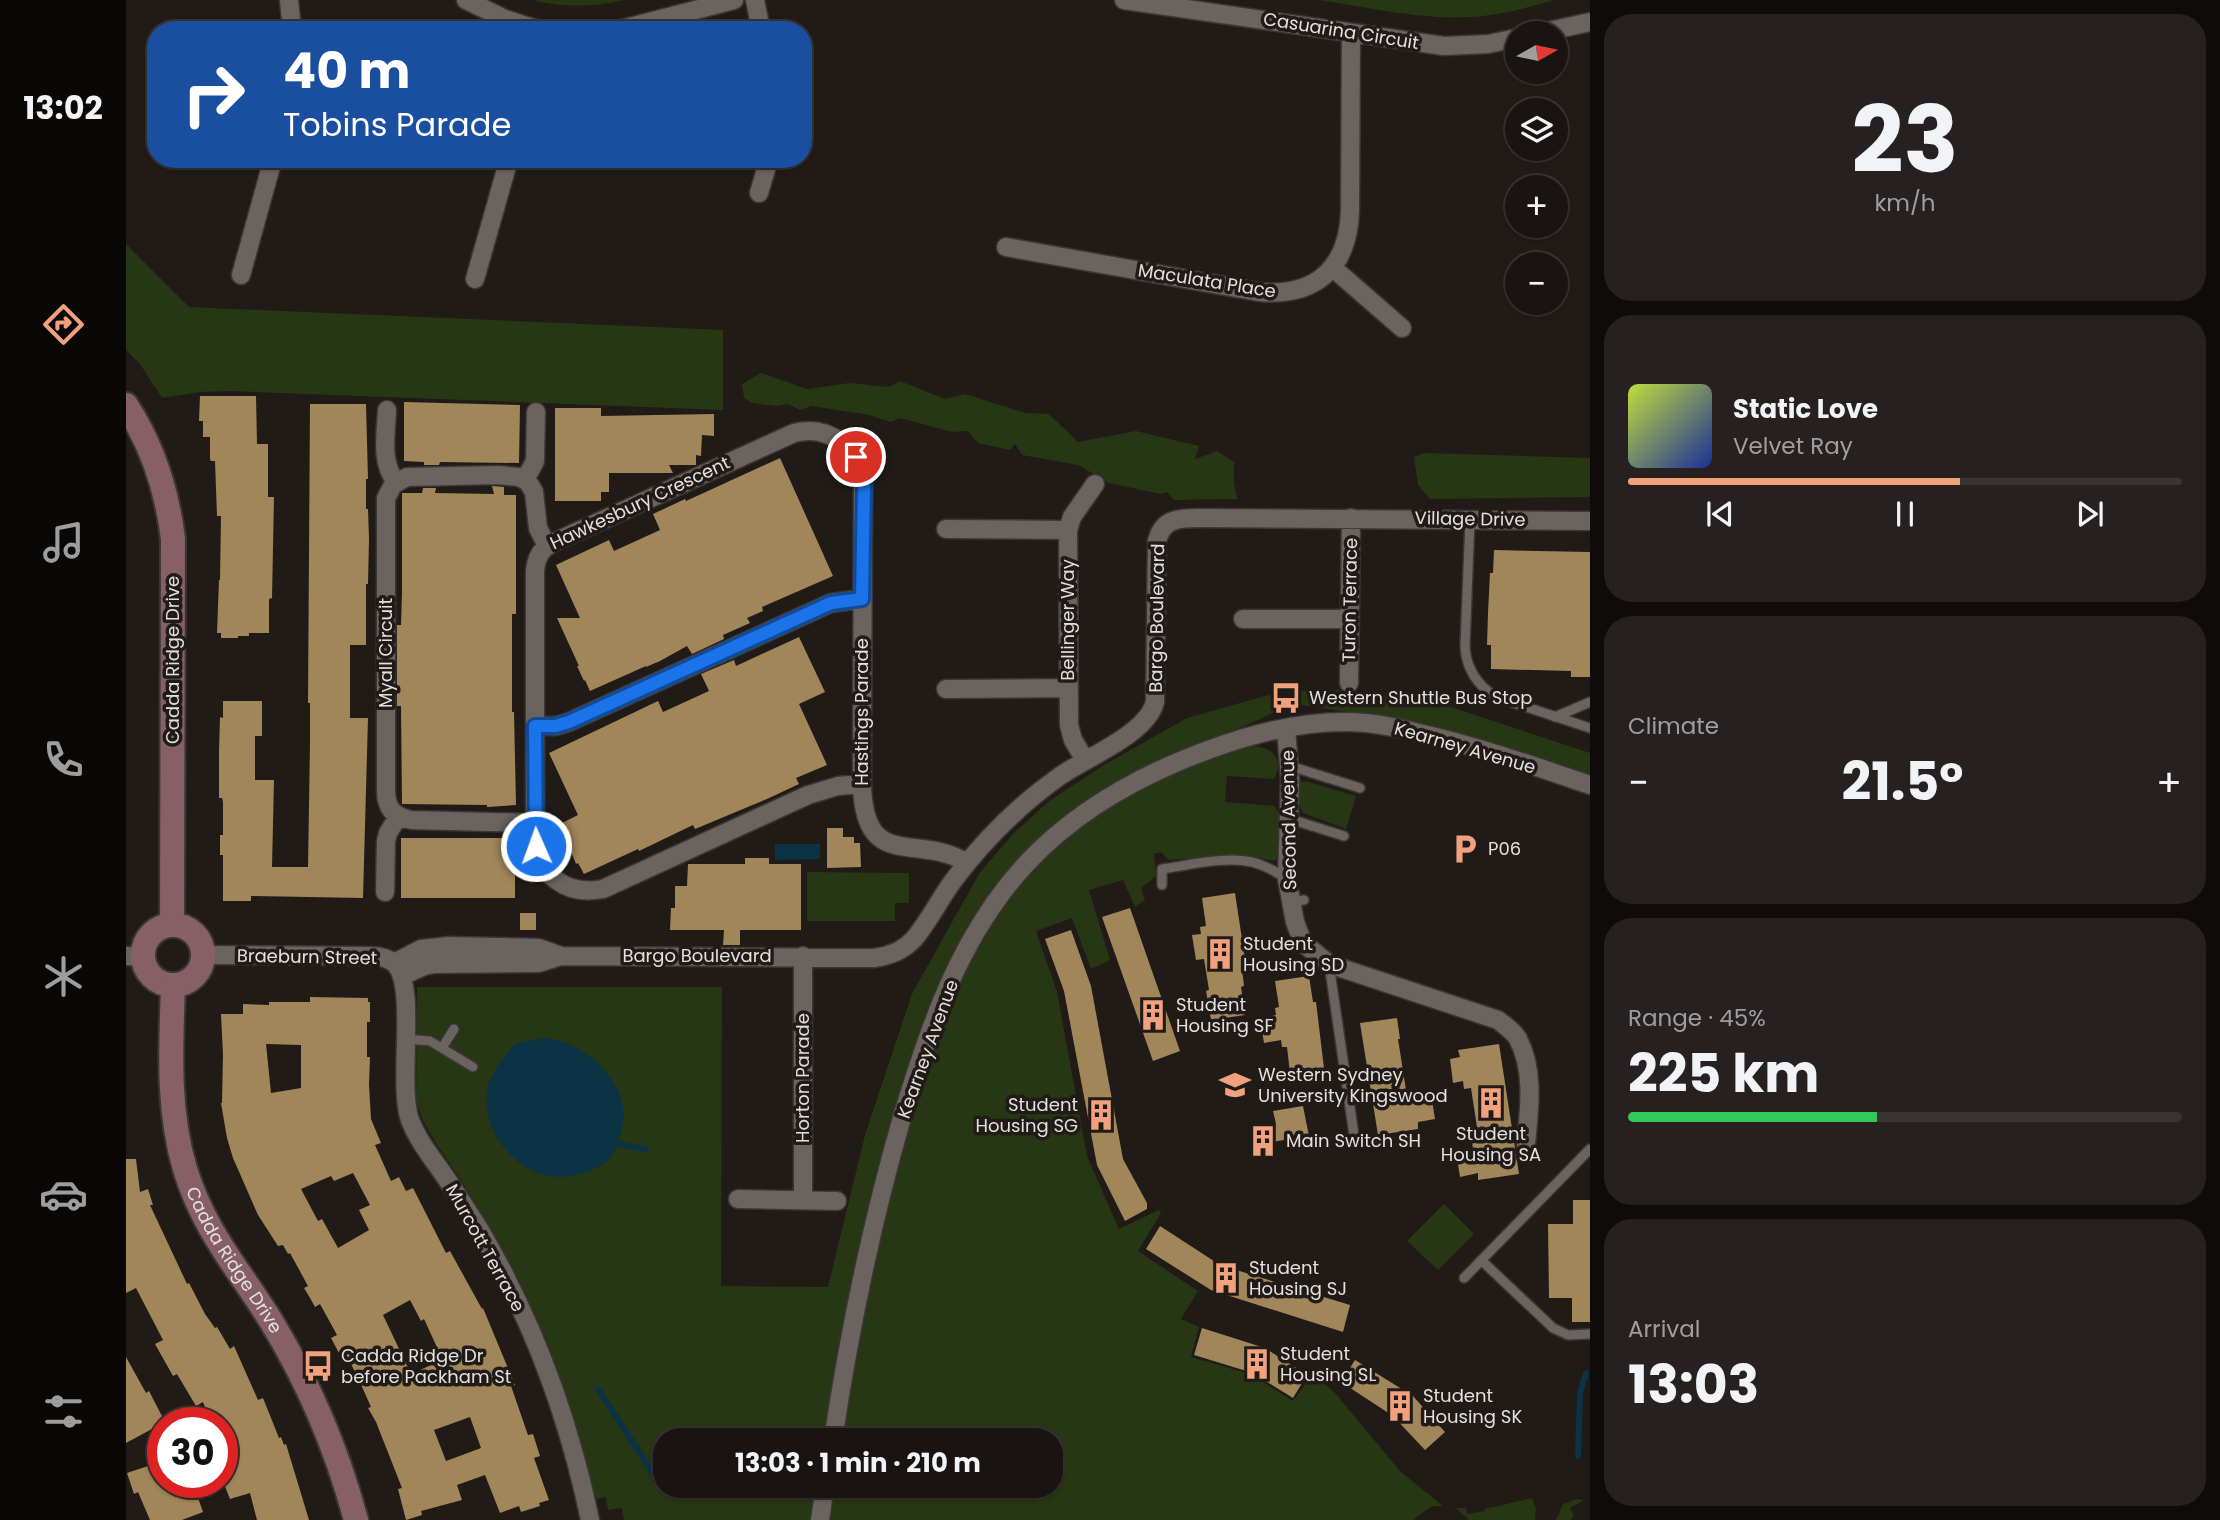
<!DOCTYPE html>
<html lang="en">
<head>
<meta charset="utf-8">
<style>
  :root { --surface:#191412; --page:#262120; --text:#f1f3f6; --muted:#9f9e9f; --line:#373332; --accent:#f1a17d }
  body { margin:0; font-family:Poppins,sans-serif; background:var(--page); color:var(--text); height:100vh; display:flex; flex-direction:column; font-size:26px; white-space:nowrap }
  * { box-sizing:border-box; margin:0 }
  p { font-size:23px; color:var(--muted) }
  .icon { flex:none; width:38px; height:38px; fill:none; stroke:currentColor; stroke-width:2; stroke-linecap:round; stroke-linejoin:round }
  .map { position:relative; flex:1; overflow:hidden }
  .side { display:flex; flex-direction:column; gap:14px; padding:14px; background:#0e0b0a; width:630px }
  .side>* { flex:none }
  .guide { position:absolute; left:21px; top:21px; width:665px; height:147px; border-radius:28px; box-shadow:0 2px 5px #0004,0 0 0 2px var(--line); background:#1a4fa0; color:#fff; overflow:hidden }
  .needle { width:46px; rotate:81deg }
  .buttons { position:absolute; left:1379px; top:21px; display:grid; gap:14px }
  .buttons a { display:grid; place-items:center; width:63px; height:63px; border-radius:50%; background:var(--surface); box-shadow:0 2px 5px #0004,0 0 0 2px var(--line); font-size:35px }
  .speed { position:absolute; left:21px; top:1407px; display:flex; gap:14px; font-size:35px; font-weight:700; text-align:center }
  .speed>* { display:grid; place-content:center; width:91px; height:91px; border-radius:50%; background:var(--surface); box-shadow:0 2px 5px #0004,0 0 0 2px var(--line); line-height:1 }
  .speed .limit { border:10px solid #d22; background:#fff; color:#111 }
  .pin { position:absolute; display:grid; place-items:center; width:60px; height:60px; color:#fff; margin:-30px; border:4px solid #fff; border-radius:50%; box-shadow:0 2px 7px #0007 }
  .me { position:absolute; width:77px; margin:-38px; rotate:358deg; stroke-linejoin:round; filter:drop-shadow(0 0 5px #0008) }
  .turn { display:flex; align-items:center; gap:24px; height:147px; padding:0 21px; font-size:32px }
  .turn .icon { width:91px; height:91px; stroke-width:2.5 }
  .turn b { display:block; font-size:49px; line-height:60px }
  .big { font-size:52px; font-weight:700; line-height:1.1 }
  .side .tile { flex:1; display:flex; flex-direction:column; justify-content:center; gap:10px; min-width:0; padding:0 24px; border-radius:28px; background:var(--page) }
  .side .dial { align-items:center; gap:0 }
  .dial b { font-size:91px; line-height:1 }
  .song { display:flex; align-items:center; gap:21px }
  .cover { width:84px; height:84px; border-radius:10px; background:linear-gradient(135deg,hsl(70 70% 55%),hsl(230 70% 35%)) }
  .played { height:7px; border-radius:4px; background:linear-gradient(90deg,var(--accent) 60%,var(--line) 60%) }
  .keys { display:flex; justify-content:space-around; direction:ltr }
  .heat { display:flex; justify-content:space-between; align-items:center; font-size:38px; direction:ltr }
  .charge { height:10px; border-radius:5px; background:linear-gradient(90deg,#34c759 45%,var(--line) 0) }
  .trip { position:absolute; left:527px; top:1428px; width:410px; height:70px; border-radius:28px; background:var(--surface); box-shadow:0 2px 5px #0004,0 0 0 2px var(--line); font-weight:700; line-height:70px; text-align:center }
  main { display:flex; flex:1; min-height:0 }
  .menu { display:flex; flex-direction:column; width:126px; justify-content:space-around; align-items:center; background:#0a0807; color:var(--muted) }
  .menu .icon { width:49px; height:49px }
  .menu .active { color:var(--accent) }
  .menu b { font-size:32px; color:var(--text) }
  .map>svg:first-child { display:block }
  .green { fill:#273613 }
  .water { fill:#0b3245 }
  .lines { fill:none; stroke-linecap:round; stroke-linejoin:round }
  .stream { stroke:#0b3245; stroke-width:6 }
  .building { fill:#a1865a; fill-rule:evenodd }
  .lane-casing { stroke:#3a3634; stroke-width:12 }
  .street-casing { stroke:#3a3634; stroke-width:21 }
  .secondary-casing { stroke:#3a3634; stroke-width:28 }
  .lane { stroke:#6a635f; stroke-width:9 }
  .street { stroke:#6a635f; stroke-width:18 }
  .secondary { stroke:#865f67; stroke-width:24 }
  .route-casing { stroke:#114b97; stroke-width:18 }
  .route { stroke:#1a73e8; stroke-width:12 }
  .labels { text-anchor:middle; stroke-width:7; stroke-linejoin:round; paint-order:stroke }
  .street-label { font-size:18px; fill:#e4e0de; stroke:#211b18 }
  .poi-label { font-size:18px; fill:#e4e0de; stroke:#211b18; text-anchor:start }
</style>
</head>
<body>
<main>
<nav class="menu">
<b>13:02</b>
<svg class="icon active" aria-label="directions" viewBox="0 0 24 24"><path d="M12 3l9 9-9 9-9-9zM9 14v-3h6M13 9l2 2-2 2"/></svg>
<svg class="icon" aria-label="music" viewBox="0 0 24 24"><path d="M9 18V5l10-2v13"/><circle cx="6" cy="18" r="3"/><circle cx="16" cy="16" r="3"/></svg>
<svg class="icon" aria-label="phone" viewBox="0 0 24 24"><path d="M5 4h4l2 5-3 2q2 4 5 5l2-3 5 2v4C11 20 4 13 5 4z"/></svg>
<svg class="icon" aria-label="climate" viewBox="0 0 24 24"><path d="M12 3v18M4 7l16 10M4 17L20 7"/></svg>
<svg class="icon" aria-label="car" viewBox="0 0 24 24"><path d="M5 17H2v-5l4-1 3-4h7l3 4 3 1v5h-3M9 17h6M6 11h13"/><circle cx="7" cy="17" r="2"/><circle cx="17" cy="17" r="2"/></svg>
<svg class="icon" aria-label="filters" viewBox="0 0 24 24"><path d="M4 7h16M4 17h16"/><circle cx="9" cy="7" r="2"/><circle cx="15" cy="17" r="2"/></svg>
</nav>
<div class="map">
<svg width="1464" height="1520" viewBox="0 0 1464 1520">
  <rect width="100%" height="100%" fill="#211b18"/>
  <path class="green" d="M407,0H498C467,7 437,8 407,0Z
    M1193,0H1427C1401,8 1371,16 1343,17C1296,20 1240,7 1193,0Z
    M0,244L63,307L597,330V410L104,391L74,392L36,398L14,364L0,350Z
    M635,373L681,389L724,383L763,387L774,381L819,399L839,394L899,413L923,414L952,442L1010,431L1073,446L1069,459L1091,451L1108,462V482L1111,499L1048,500L1041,492L1035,494L983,483L952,465L896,455L889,444L884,450L852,443L842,431L826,432L774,418L765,422L743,415L686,406L674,410L662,404L650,406L626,403L618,398L616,384Z
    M1298,453L1464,458V497L1304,499L1292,485L1288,457Z
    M1218,690L1289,699L1325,707L1464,753V776L1384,748L1301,724L1176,705L1174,700H1170L1168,691Z
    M1150,693L1153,709C1118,730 1077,739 1040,757C950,801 882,853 834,944C823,963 815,983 807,1002L699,1440H539V1486H691L686,1520H498L496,1508L482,1510L480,1497L469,1499C448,1416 422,1336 382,1260C367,1232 350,1204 333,1177C316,1151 297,1129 290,1099L291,987H596L595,1286L702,1287L739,1135L786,994L854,872L888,833L923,801L978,765L1061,718Z
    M1122,746C1143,745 1160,757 1148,779L1101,776L1099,802L1148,806L1153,813L1152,857L1149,861L1116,855L1042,860L1035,852L1028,854L1030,876L1015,888L1019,900L1009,907L997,880L963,890L984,960L965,969L946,918L910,931L931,992L961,1156L993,1229L1033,1210L1035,1213L1012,1251L1072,1291L1055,1319L1073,1327L1065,1357L1124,1374L1167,1401L1187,1374L1209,1393L1274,1471L1317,1506H1306L1287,1520H702L708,1486H924V1440H715C733,1334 753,1228 784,1124C813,1024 850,917 930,846C985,797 1054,770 1122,746Z
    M1180,781L1230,796L1220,829L1177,813C1172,803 1170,792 1175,782Z
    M681,872L783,873V903H769V921H681Z
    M1318,1204L1348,1234L1312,1270L1281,1241Z
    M1406,1498L1410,1508L1409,1520H1343L1330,1508H1340L1341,1514L1359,1511V1509Z
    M1451,1499L1458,1500L1444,1508L1448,1515L1445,1520H1430L1437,1504Z"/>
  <path class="water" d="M649,844H694V859L649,860Z
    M422,1038C453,1044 478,1062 492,1091C499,1105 498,1117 495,1132C493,1141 488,1155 481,1161C464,1174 435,1181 414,1174C393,1166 374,1148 366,1127C362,1115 359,1102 361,1090C365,1072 378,1058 389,1044L409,1039Z"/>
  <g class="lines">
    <path class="stream" d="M484,1141L491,1144L520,1149
      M472,1389L535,1486
      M1452,1456L1454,1393L1460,1373"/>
  </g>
  <path class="building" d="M74,396H130L131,444H142V497H148L146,598L143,599V633H123V636H112V638H95V633H91L93,580H94L95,516H91L89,461H85L84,459V437H77V421H73Z
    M278,402L394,405L393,463L314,462L313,465H298V462L278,461Z
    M184,404H240L242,479H240V509H242L243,539L242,584H240V645H224V718H242L237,898L125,896V901H97V855H94V835H97V802L96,798H93V751L94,717L97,718V701H136V736H129V780H148L146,867H182L184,743V703H182Z
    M429,408H475V416L588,414V436L576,435L575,456L570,455V465H543L547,473H483V492H475V501H429Z
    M654,458L707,576L636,607L637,611L621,618L624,623L597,635L598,639L566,654L561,646L534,661L520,667V666L464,691L459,680L458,681L451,666H453L431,618H454L430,565L483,540L488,551L534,530L527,514L559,499L560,501Z
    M366,486L378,487V495H390V614H386V712H388L390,805L361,807V805L276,804L275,706H271V625H275L276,593V493H296L297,488H310L309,493L368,494Z
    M1368,550L1464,552V677H1445V671L1365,669V645H1361L1362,613L1364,573H1367Z
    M673,637L699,692L673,704L701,765L670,778L673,784L641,799L569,829L567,825L513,851L512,849L458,874L452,863L450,864L434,824L452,815L423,753L532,701L537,712L583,691L575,674L608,660L610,666Z
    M701,828H717V837H728V843H734L735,867L701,868Z
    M275,838H377V840H389V898H275Z
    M619,858H643V864H675V930H614V945H597L598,930H544L545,908H549V886H561L562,864H619Z
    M1109,893L1119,959L1115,960L1118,986L1115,987L1119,1015L1085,1020L1080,991L1083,990L1078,959L1070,960L1066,935L1075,934L1074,927L1080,926L1076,898Z
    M1004,908L1054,1051L1027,1061L976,917Z
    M394,913H410V930H394Z
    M945,930L965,986L997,1159L1021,1203V1209L999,1221L971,1165L938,991L919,939Z
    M1183,976L1187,1002H1190L1198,1068L1164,1073L1161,1047H1156L1155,1040L1138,1043L1134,1018L1150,1015L1149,1008L1153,1007L1149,981Z
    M184,997L242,998V1002H244V1022H241V1057H244L243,1085L245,1119L255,1143L249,1145L265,1181L273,1177L280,1191L287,1188L320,1253L324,1251L356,1309L357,1308L389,1385L385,1386L402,1435L407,1434L414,1456L408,1458L423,1500L413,1503L414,1506L395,1512L393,1506L374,1513L359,1475L331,1485L336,1500L295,1511L296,1515L280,1520L272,1489L276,1488L250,1422L242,1408L245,1407L233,1380L218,1350L213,1353L205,1338L211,1335L194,1304L189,1307L184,1298L178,1288L182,1286L164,1253L162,1254L157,1245L152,1246L132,1215L107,1158L101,1138L95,1103H96L97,1054L95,1014H117V1004L143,1005V1002H184ZM140,1044L175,1045V1088L145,1093ZM227,1173L244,1205L233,1210L243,1230L212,1248L196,1219L192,1221L175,1189L205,1176L208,1181ZM284,1300L295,1321L298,1319L315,1356L311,1358L312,1362L285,1374L257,1315ZM344,1417L355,1448L320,1461L308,1430Z
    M1271,1018L1274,1039H1272L1280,1090L1287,1089L1288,1097L1305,1094L1309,1119L1292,1122V1129L1252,1135L1234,1023Z
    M1373,1044L1393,1174L1352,1180V1173L1334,1177L1330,1152L1347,1149L1346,1141L1353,1140L1345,1088L1338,1089L1337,1081L1327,1083L1324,1059L1334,1057L1332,1050Z
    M1177,1106L1183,1136L1133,1144L1130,1128L1150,1124L1147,1111Z
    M0,1159H10L14,1192L22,1189L27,1205H24L61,1284L63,1283L79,1314L89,1328L91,1327L104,1349L108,1346L132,1400L137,1398L153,1438L155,1437L158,1445L160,1444L183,1520H131L124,1493L104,1499L96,1479V1423H85L77,1402L70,1406L51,1374L47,1376L29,1344L37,1340L10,1288L0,1293Z
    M1447,1200H1464V1322H1446V1298H1423L1422,1224H1447Z
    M1034,1226L1094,1265L1224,1305L1217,1332L1085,1290L1020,1249Z
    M1076,1328L1139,1348L1181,1375L1167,1398L1127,1373L1068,1355Z
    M0,1357L20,1393L23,1391L39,1422L0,1443Z
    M1229,1360L1287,1396L1319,1432L1299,1450L1267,1416L1215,1382Z
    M37,1461V1482H60L65,1497L71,1495L77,1512L56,1520H24L12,1492L8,1494L1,1473Z"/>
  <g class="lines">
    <defs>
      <path id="lane" d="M1344,519L1339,646C1340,669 1351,685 1370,697L1464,728
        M1429,717L1464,702
        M1164,766L1234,788
        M1164,819L1218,836
        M1036,885V869C1064,865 1098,856 1126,862C1139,865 1150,872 1161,879
        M1164,902L1178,900
        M1203,964L1228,1135
        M279,1039L304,1041L347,1067
        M316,1048L328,1029
        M1355,1260L1427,1328L1442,1335L1464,1334
        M1338,1278L1464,1149"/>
      <path id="street" d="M163,0L166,30
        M340,0L379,19L413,30
        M629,0L635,30
        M998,0L1318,46L1362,44L1391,38
        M492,30L608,0
        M1414,33L1464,22
        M633,193L643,159
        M880,247L1133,292C1190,297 1222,268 1224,211L1225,33
        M1207,268L1276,328
        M115,275L147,159
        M349,279L383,159
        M261,410C260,434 254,462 270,482
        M399,480L409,461L410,412
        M820,529L942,530
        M1117,619H1224
        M1223,683L1225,518
        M820,689L942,688
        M409,726H430L443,722L705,603L736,599
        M1160,728L1164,779L1161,879L1169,922L1177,943L1203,964L1372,1020C1379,1026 1388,1031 1392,1039C1409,1071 1403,1111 1400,1144
        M959,760L947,740L943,725L942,530L946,517L969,484
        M736,784L712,786L682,795L477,889C439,896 415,876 409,839V571C411,546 425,544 446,534L668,433C702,424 732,447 737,481L736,784C738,873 791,832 841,863
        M408,823L285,820C268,817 260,808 260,791V498L267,485L281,477L372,475L393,477L402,482L408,492L412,528L421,546
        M259,892L260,841L262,833L272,817
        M77,955L243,956C251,956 261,957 268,963C292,984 271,1084 284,1120C292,1141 307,1159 320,1178C332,1196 344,1214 355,1232C407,1321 443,1419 464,1520
        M0,956L17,957
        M677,956V1200
        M268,963L295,949L323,946L413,948L435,956L748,958C764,956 777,951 788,939C803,921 813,900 827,881C857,841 893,805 934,776C961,757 1021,734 1029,702L1031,541C1037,517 1055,518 1076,518L1464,521
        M276,976L298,966L308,964L413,963L435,956
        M612,1199L711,1201
        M707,1440C723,1333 745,1226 775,1121C802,1030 834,934 901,863C943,818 997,785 1054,761C1107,739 1162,722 1220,722C1245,722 1270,727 1293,733C1351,746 1408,766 1464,785
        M694,1520L699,1486"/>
      <g id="secondary">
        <path d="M0,405C27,446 41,490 47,539L46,925"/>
        <circle cx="47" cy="955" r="30"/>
        <path id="s1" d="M47,985C45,1047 41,1109 59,1169C78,1231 112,1268 145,1321C183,1383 211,1450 230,1520"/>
      </g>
    </defs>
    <use href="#lane" class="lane-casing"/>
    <use href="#street" class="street-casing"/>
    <use href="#secondary" class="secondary-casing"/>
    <use href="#lane" class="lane"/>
    <use href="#street" class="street"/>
    <use href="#secondary" class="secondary"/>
  </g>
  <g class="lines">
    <defs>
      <path id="route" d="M410,846L409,726H430L443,722L705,603L736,599L738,487L735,468L730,457"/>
    </defs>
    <use href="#route" class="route-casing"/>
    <use href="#route" class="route"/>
  </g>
  <defs>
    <symbol id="bus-bare" viewBox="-9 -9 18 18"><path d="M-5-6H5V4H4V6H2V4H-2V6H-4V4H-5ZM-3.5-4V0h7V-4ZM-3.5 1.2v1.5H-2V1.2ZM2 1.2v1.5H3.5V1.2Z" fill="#f1a17d" stroke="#211b18" stroke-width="2.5" paint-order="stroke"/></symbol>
    <symbol id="parking-bare" viewBox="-9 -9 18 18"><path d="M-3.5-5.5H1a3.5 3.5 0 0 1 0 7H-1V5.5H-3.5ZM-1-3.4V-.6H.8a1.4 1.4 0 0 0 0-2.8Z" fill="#f1a17d" stroke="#211b18" stroke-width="2.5" paint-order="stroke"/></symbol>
    <symbol id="building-bare" viewBox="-9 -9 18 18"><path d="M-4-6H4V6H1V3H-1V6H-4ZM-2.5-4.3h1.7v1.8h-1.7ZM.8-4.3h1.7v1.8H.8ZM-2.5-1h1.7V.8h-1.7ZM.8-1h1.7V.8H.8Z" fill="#f1a17d" stroke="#211b18" stroke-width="2.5" paint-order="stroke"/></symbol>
    <symbol id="university-bare" viewBox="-9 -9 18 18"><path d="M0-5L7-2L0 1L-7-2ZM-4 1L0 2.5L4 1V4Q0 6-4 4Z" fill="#f1a17d" stroke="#211b18" stroke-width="2.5" paint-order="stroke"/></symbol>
  </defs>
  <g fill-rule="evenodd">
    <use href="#bus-bare" x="1138" y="676" width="44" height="44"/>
    <use href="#parking-bare" x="1317" y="827" width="44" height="44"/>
    <use href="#building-bare" x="1072" y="932" width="44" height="44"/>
    <use href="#building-bare" x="1005" y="993" width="44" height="44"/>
    <use href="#university-bare" x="1087" y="1063" width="44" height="44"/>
    <use href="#building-bare" x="1343" y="1081" width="44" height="44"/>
    <use href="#building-bare" x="953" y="1093" width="44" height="44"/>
    <use href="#building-bare" x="1115" y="1119" width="44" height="44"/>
    <use href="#building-bare" x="1078" y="1256" width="44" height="44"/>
    <use href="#building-bare" x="1109" y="1342" width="44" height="44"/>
    <use href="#bus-bare" x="170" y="1344" width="44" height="44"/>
    <use href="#building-bare" x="1252" y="1384" width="44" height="44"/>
  </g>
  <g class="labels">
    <g class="street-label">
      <text transform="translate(1215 31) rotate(9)" y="6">Casuarina Circuit</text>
      <text transform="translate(1081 281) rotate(9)" y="6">Maculata Place</text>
      <text transform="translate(514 503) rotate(-25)" y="6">Hawkesbury Crescent</text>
      <text transform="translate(1344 519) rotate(1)" y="6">Village Drive</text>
      <text transform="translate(1224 600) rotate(-89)" y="6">Turon Terrace</text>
      <text transform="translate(1031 618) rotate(-89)" y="6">Bargo Boulevard</text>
      <text transform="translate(942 620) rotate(-90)" y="6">Bellinger Way</text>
      <text transform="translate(260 653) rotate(-90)" y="6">Myall Circuit</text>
      <text transform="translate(47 660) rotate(-90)" y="6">Cadda Ridge Drive</text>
      <text transform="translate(736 712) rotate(-90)" y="6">Hastings Parade</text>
      <text transform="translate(1339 748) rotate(16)" y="6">Kearney Avenue</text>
      <text transform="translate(1163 820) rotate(-91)" y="6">Second Avenue</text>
      <text x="571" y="962">Bargo Boulevard</text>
      <text transform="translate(181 957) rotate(1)" y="6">Braeburn Street</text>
      <text transform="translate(802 1049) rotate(-70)" y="6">Kearney Avenue</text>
      <text transform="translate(677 1078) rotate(-90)" y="6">Horton Parade</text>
      <text transform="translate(359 1248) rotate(61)" y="6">Murcott Terrace</text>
      <text dy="6" stroke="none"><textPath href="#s1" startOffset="289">Cadda Ridge Drive</textPath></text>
    </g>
    <g class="poi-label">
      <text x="1183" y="704">Western Shuttle Bus Stop</text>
      <text x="1362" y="855">P06</text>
      <text x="1117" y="950">Student<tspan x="1117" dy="21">Housing SD</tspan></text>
      <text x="1050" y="1011">Student<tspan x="1050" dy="21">Housing SF</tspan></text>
      <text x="1132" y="1081">Western Sydney<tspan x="1132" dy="21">University Kingswood</tspan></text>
      <text x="952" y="1111" text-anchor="end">Student<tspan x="952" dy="21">Housing SG</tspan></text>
      <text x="1365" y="1140" text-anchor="middle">Student<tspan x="1365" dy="21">Housing SA</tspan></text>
      <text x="1160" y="1147">Main Switch SH</text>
      <text x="1123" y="1274">Student<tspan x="1123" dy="21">Housing SJ</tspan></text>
      <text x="1154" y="1360">Student<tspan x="1154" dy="21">Housing SL</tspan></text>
      <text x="215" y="1362">Cadda Ridge Dr<tspan x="215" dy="21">before Packham St</tspan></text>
      <text x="1297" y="1402">Student<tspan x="1297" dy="21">Housing SK</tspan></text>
    </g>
  </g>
</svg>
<div class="buttons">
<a><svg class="needle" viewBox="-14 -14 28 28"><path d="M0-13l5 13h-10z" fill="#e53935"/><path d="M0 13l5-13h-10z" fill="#9f9e9f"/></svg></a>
<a><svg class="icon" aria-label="layers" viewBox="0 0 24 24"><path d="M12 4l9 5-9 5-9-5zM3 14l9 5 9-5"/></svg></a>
<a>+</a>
<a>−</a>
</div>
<div class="speed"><div class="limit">30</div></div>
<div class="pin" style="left:730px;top:457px;background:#d93025"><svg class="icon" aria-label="arrive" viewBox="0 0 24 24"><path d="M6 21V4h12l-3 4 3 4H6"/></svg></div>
<svg class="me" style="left:410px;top:846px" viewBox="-20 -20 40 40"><circle r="17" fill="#1a73e8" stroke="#fff" stroke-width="3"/><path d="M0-11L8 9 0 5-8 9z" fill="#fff"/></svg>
<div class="trip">13:03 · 1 min · 210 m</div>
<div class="guide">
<div class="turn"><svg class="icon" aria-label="right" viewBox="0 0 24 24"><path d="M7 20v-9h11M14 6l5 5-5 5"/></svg><div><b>40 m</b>Tobins Parade</div></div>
</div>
</div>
<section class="side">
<div class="tile dial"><b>23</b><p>km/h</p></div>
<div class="tile">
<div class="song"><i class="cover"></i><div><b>Static Love</b><p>Velvet Ray</p></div></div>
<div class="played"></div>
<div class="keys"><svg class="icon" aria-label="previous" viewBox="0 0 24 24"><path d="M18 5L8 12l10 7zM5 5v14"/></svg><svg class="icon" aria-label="pause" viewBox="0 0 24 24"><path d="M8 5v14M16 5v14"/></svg><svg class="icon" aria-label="next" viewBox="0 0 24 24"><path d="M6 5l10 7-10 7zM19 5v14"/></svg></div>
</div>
<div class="tile"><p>Climate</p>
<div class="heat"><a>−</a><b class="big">21.5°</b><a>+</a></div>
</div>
<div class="tile"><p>Range · 45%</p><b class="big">225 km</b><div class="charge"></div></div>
<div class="tile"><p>Arrival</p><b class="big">13:03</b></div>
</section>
</main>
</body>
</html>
